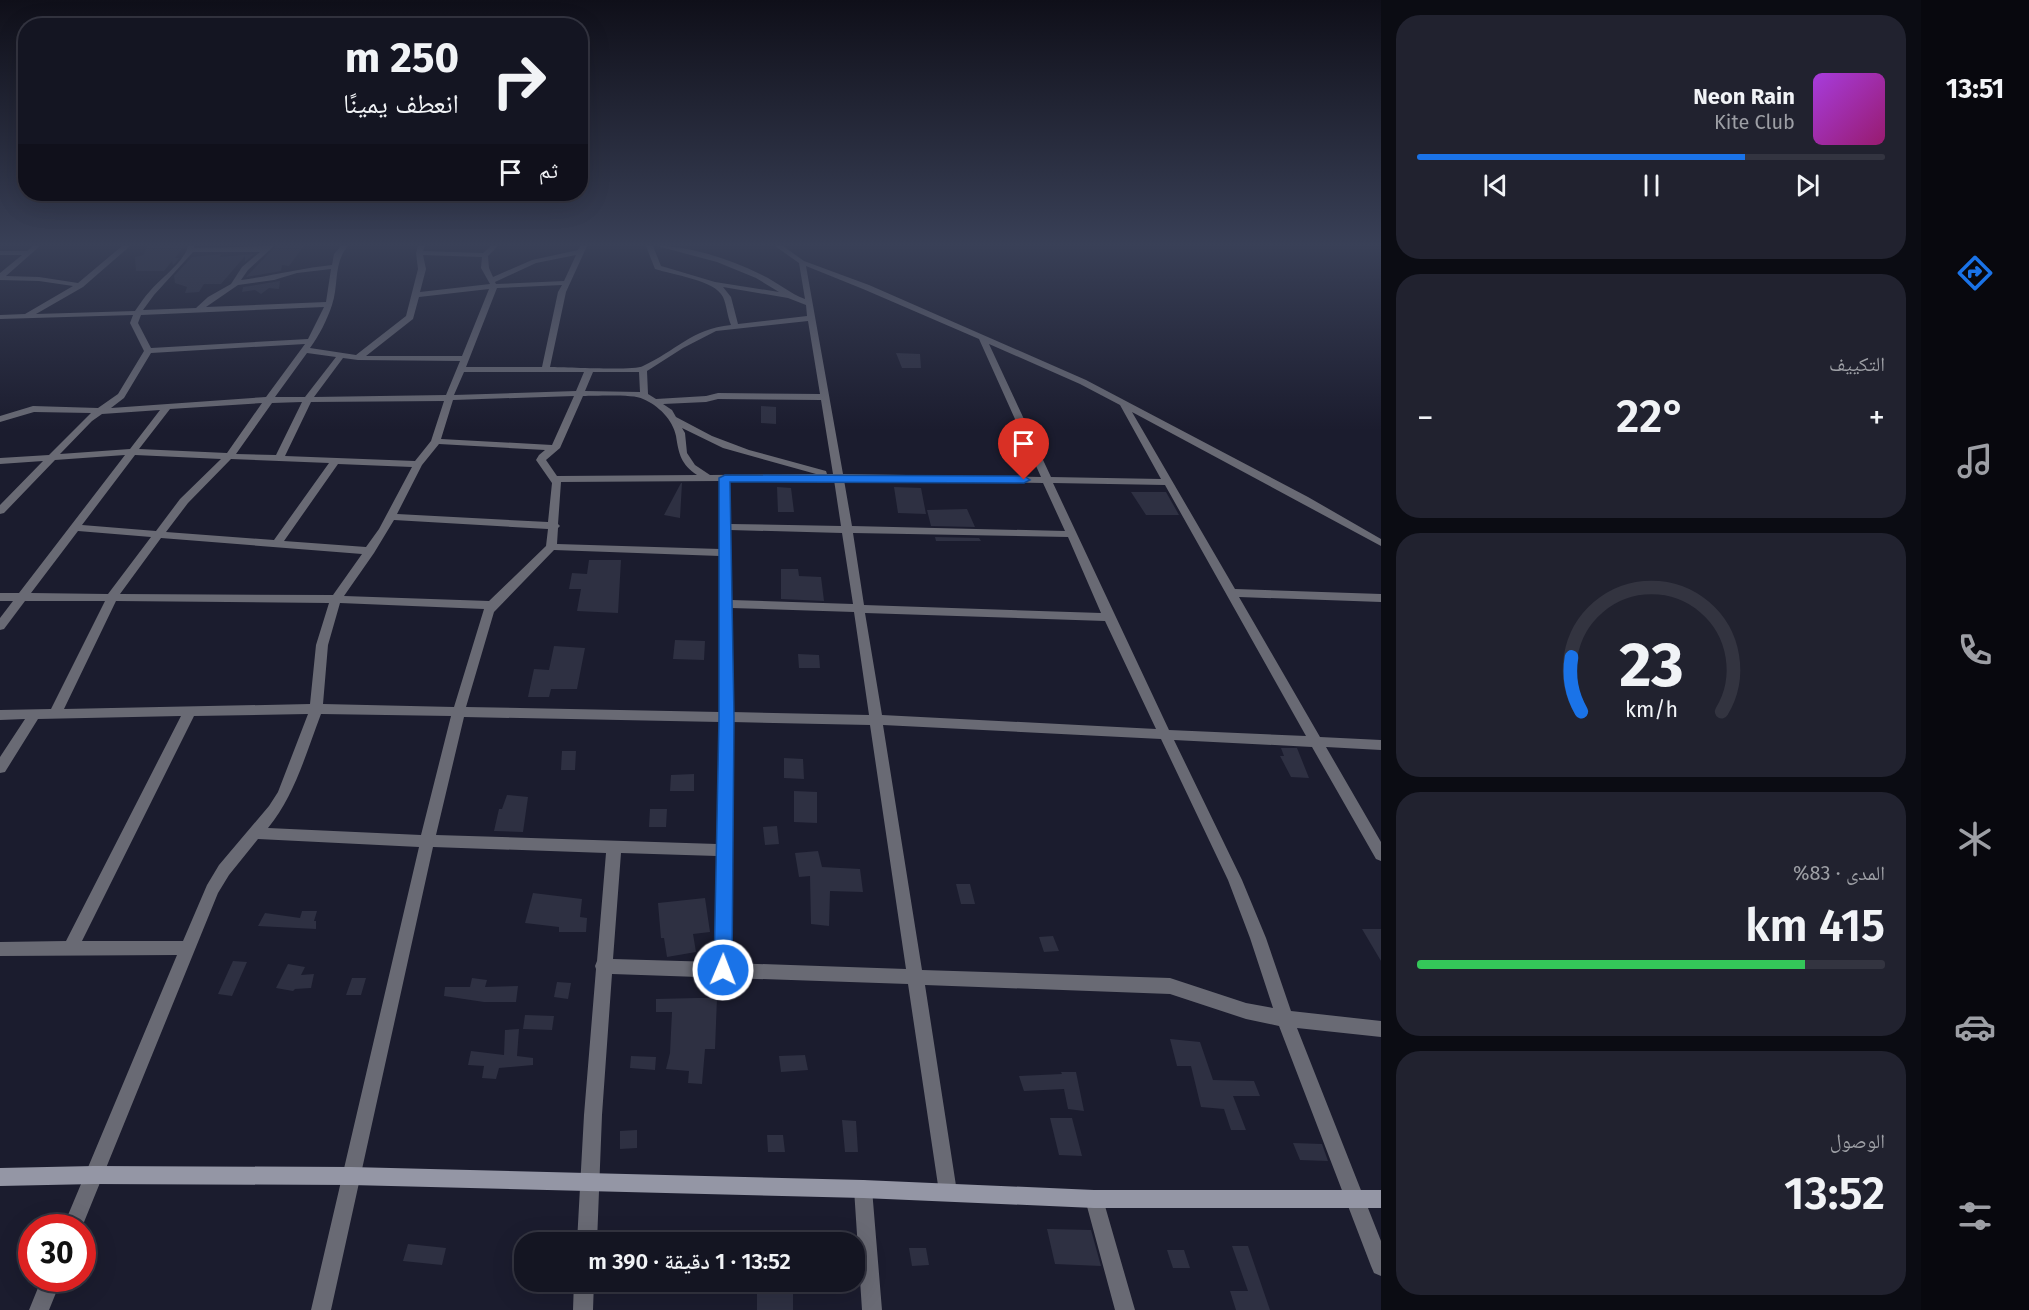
<!DOCTYPE html>
<html lang="ar">
<head>
<meta charset="utf-8">
<style>
  :root { --surface:#141522; --page:#21222f; --text:#f1f3f6; --muted:#9d9fa5; --line:#333440; --accent:#1a73e8 }
  body { margin:0; font-family:"Fira Sans","Noto Naskh Arabic",sans-serif; background:var(--page); color:var(--text); direction:rtl; height:100vh; display:flex; flex-direction:column; font-size:22px; white-space:nowrap }
  * { box-sizing:border-box; margin:0 }
  p { font-size:20px; color:var(--muted) }
  .icon { flex:none; width:33px; height:33px; fill:none; stroke:currentColor; stroke-width:2; stroke-linecap:round; stroke-linejoin:round }
  .map { position:relative; flex:1; overflow:hidden; direction:ltr }
  .sheet { display:flex; flex-direction:column; gap:15px; padding:15px; background:#0b0c13; width:540px }
  .sheet>* { flex:none }
  .guide { position:absolute; left:18px; top:18px; width:570px; height:183px; border-radius:24px; box-shadow:0 6px 24px #0002,0 0 0 2px var(--line); direction:rtl; background:#141522; color:var(--text); overflow:hidden }
  .speed { position:absolute; left:18px; top:1214px; display:flex; gap:12px; font-size:30px; font-weight:700; text-align:center }
  .speed>* { display:grid; place-content:center; width:78px; height:78px; border-radius:50%; background:var(--surface); box-shadow:0 6px 24px #0002,0 0 0 2px var(--line); line-height:1 }
  .speed .limit { border:9px solid #d22; background:#fff; color:#111 }
  .pin { position:absolute; display:grid; place-items:center; width:51px; height:51px; color:#fff; margin:-62px -26px; border-radius:50% 50% 50% 0; rotate:-45deg; box-shadow:0 0 6px #0007 }
  .pin .icon { rotate:45deg }
  .me { position:absolute; width:66px; margin:-33px; rotate:1deg; stroke-linejoin:round; filter:drop-shadow(0 0 4px #0008) }
  .turn { display:flex; align-items:center; gap:21px; height:126px; padding:0 30px; font-size:27px }
  .turn .icon { width:78px; height:78px; stroke-width:2.5 }
  .turn b { display:block; font-size:42px; line-height:51px }
  .then { display:flex; align-items:center; height:57px; padding:0 30px; background:#0003; gap:12px; font-size:22px }
  .big { font-size:45px; font-weight:600; line-height:1.1 }
  .sheet .widget { flex:1; display:flex; flex-direction:column; justify-content:center; gap:9px; min-width:0; padding:0 21px; border-radius:24px; background:var(--page) }
  .sheet .dial { align-items:center; gap:0 }
  .dial svg { height:156px; overflow:visible; fill:none; stroke:var(--line); stroke-width:7; stroke-linecap:round; text-anchor:middle }
  .dial text { fill:var(--text); stroke:none }
  .song { display:flex; align-items:center; gap:18px }
  .cover { width:72px; height:72px; border-radius:9px; background:linear-gradient(135deg,hsl(280 70% 55%),hsl(320 70% 35%)) }
  .played { height:6px; border-radius:3px; background:linear-gradient(90deg,var(--accent) 70%,var(--line) 70%) }
  .keys { display:flex; justify-content:space-around; direction:ltr }
  .heat { display:flex; justify-content:space-between; align-items:center; font-size:33px; direction:ltr }
  .charge { height:9px; border-radius:4px; background:linear-gradient(90deg,#34c759 83%,var(--line) 0) }
  .trip { position:absolute; left:514px; top:1232px; width:351px; height:60px; border-radius:24px; background:var(--surface); box-shadow:0 6px 24px #0002,0 0 0 2px var(--line); font-weight:600; line-height:60px; text-align:center; direction:rtl }
  main { display:flex; flex:1; min-height:0 }
  .dock { display:flex; flex-direction:column; width:108px; justify-content:space-around; align-items:center; background:#08080e; color:var(--muted) }
  .dock .icon { width:42px; height:42px }
  .dock .current { color:var(--accent) }
  .dock b { font-size:27px; color:var(--text) }
  .map>svg:first-child { display:block }
  .building { fill:#2e3042 }
  .lines { fill:none; stroke-linecap:round; stroke-linejoin:round }
  .street { fill:#696a74; fill-rule:evenodd }
  .secondary { fill:#9496a5; fill-rule:evenodd }
  .route { fill:#1a73e8; stroke:#114b97; stroke-width:1.5 }
</style>
</head>
<body>
<main>
<nav class="dock">
<b>13:51</b>
<svg class="icon current" aria-label="directions" viewBox="0 0 24 24"><path d="M12 3l9 9-9 9-9-9zM9 14v-3h6M13 9l2 2-2 2"/></svg>
<svg class="icon" aria-label="music" viewBox="0 0 24 24"><path d="M9 18V5l10-2v13"/><circle cx="6" cy="18" r="3"/><circle cx="16" cy="16" r="3"/></svg>
<svg class="icon" aria-label="phone" viewBox="0 0 24 24"><path d="M5 4h4l2 5-3 2q2 4 5 5l2-3 5 2v4C11 20 4 13 5 4z"/></svg>
<svg class="icon" aria-label="climate" viewBox="0 0 24 24"><path d="M12 3v18M4 7l16 10M4 17L20 7"/></svg>
<svg class="icon" aria-label="car" viewBox="0 0 24 24"><path d="M5 17H2v-5l4-1 3-4h7l3 4 3 1v5h-3M9 17h6M6 11h13"/><circle cx="7" cy="17" r="2"/><circle cx="17" cy="17" r="2"/></svg>
<svg class="icon" aria-label="filters" viewBox="0 0 24 24"><path d="M4 7h16M4 17h16"/><circle cx="9" cy="7" r="2"/><circle cx="15" cy="17" r="2"/></svg>
</nav>
<section class="sheet">
<div class="widget">
<div class="song"><i class="cover"></i><div><b>Neon Rain</b><p>Kite Club</p></div></div>
<div class="played"></div>
<div class="keys"><svg class="icon" aria-label="previous" viewBox="0 0 24 24"><path d="M18 5L8 12l10 7zM5 5v14"/></svg><svg class="icon" aria-label="pause" viewBox="0 0 24 24"><path d="M8 5v14M16 5v14"/></svg><svg class="icon" aria-label="next" viewBox="0 0 24 24"><path d="M6 5l10 7-10 7zM19 5v14"/></svg></div>
</div>
<div class="widget"><p>التكييف</p>
<div class="heat"><a>−</a><b class="big">22°</b><a>+</a></div>
</div>
<div class="widget dial"><svg viewBox="0 0 100 80">
<path d="M14 69A42 42 0 1 1 86 69"/>
<path d="M14 69A42 42 0 0 1 9 41" stroke="#1a73e8"/>
<text x="50" y="56" font-size="32" font-weight="700">23</text>
<text x="50" y="72" font-size="11">km/h</text>
</svg></div>
<div class="widget"><p>المدى · 83%</p><b class="big">415 km</b><div class="charge"></div></div>
<div class="widget"><p>الوصول</p><b class="big">13:52</b></div>
</section>
<div class="map">
<svg width="1381" height="1310" viewBox="0 0 1381 1310">
  <rect width="100%" height="100%" fill="#1b1c2e"/>
  <path class="building" d="M148,246H185L175,258H179L176,262L173,265L172,261L164,271H136L135,257L143,255Z
    M276,246H304L289,266L282,265L281,271L246,277Z
    M221,254L220,257L254,254L245,262V256L221,284H204L199,292L185,293L187,287L175,283L174,276L192,257Z
    M280,281L279,289L269,288L261,294L255,290L242,292L243,287Z
    M896,353L920,354L921,368H902Z
    M761,406L776,407V424L761,423Z
    M682,483L680,518L664,515L681,483Z
    M777,487L791,488L794,512H778Z
    M894,487L921,488L926,514L898,513Z
    M1131,492H1166L1179,515H1146Z
    M967,509L975,527L931,526L927,510Z
    M935,537L979,538L981,541H936Z
    M589,560H621L618,613L577,611L581,589H569L572,573L587,574Z
    M781,569H798L799,576L821,577L824,601L781,599Z
    M675,640L705,641L704,660L673,659Z
    M554,646L585,648L577,689H551L549,697H528L534,669L549,670Z
    M798,654L819,655L820,668H799Z
    M1281,748H1297L1309,778L1291,777L1280,756H1284Z
    M562,751H576L575,770H561Z
    M784,758L803,759L804,779L784,778Z
    M694,774V791H670L671,775Z
    M794,791L817,792V823L794,822Z
    M507,795L528,797L523,832L494,831L499,809H502Z
    M650,809H667L666,827H649Z
    M777,826L779,844L765,845L763,827Z
    M818,851L822,867L860,869L863,892L830,891L829,926L811,924L810,876L799,877L795,853Z
    M956,884H970L975,904H961Z
    M533,893L582,899L580,917L587,918L586,932H559V927L525,923Z
    M705,898L710,932L693,934L696,952L667,957L664,938H661L658,903Z
    M302,911H317L314,921H316V929L258,926L265,913L300,918Z
    M1362,929H1381V961Z
    M1053,936L1059,951L1044,952L1039,937Z
    M233,961L247,962L232,996L218,994Z
    M288,964L305,967L301,975L314,974L311,988L295,989L293,991L276,988Z
    M352,978H366L361,995H346Z
    M472,978L487,980L485,987L518,986L516,1002H484L444,996L445,987H470Z
    M557,982L571,983L568,999L554,997Z
    M697,998H717L715,1049H705L702,1084L688,1083L689,1071L666,1069L670,1053L672,1012H656V999Z
    M525,1015L554,1016L552,1030L523,1029Z
    M519,1029L517,1056L533,1058V1065L499,1068L496,1079L482,1078L484,1066L468,1065L471,1051L504,1055L505,1030Z
    M1170,1039L1200,1042L1213,1080L1254,1081L1260,1096H1233L1246,1130H1231L1224,1109L1201,1107L1191,1066H1177Z
    M805,1055L808,1070L781,1072L779,1056Z
    M631,1056L656,1057L655,1070L630,1068Z
    M1061,1072H1076L1084,1111L1068,1109L1064,1089L1024,1091L1019,1076L1062,1074Z
    M1050,1118H1072L1082,1156L1059,1155Z
    M842,1120L856,1121L858,1152H845Z
    M637,1130V1148L620,1149V1131Z
    M767,1135H783L785,1152H768Z
    M1293,1143L1322,1144L1328,1161L1300,1160Z
    M1047,1229L1091,1230L1101,1266L1055,1264Z
    M408,1244L446,1248L442,1265L403,1261Z
    M1232,1246H1248L1270,1310H1236L1230,1291H1248Z
    M909,1248H926L929,1265L912,1266Z
    M1167,1250H1184L1190,1268H1173Z
    M757,1281H793V1310H757Z"/>
  <g class="lines">
    <path class="street" d="M33,246H40L6,276L39,277L78,283L122,246H130L83,287L36,314L135,311C140,304 144,297 150,291C160,279 185,261 188,246H194V248L274,246L248,270L241,280C272,276 301,268 332,265L334,254L341,246H348C333,263 339,285 332,305C327,320 319,336 310,348L356,355L406,316L418,269L416,253L418,246H425L423,251L483,253L491,246H498L488,256L489,268L493,277L532,260L578,250L580,246H587L566,292L550,367C566,367 634,371 643,366C676,351 691,329 731,325C727,316 727,306 723,297C715,280 673,275 655,269L646,246H653L661,266L668,268L715,282L779,292L756,278L717,262L657,246C691,246 729,259 760,274C776,281 789,293 805,299L799,263L775,246H783L804,261L869,285L1086,380L1308,497L1381,539V546L1132,412L1235,589L1381,594V602L1239,597L1320,737L1381,740V750L1326,747L1381,842V861L1376,859L1312,747L1174,740L1242,880L1266,938L1291,1011L1381,1021V1037L1297,1028L1381,1241V1276L1374,1273L1371,1266L1279,1026L1246,1019L1170,994L925,985L957,1192L955,1199L948,1201L941,1199L939,1192L908,984L612,974L602,1115L597,1242H577L584,1115L596,969L595,966L597,961L606,853L433,847L331,1310H311L419,847L258,839L229,875L218,893L82,1227H63L177,955L0,956V942L66,941L181,716L38,719L5,772L0,773V757L25,719L0,720V710L51,709L105,601H25L4,629L0,630V618L13,601H0V593H19L125,455L55,460L4,513L0,514V505L43,461L0,464V458L49,455L91,413L34,412L0,422V416L33,406L98,408L118,394L144,351L130,323L133,315L0,319V315L25,314L73,286L39,281L0,280V273L22,255H0V251H27ZM193,252H260L242,267L231,284L208,297L196,308L143,310L154,295ZM423,255L482,257L481,268L490,284L420,292L426,269ZM576,255L564,281L496,284L495,282L536,263ZM806,266L863,289L979,339L1041,477L843,474ZM331,269L326,302L206,307L238,285L274,280L297,273ZM562,285L558,292L542,367H466L497,288ZM723,287L788,298L806,305L807,316L738,324L731,297ZM489,289L462,356H366L413,319L419,297ZM324,307L308,339L151,348L138,323L141,315ZM808,321L820,394L718,393L706,396L656,399L648,394L647,371L683,348L716,331ZM305,344L266,397L111,408L124,398L151,353ZM989,344L1080,384L1120,405L1161,479L1051,477ZM307,353L336,357L305,397H275ZM343,358L358,360L460,361L446,395L314,397ZM464,372H584L576,391L454,395ZM593,372H639L640,392L585,391ZM574,396L552,445L441,439L453,400ZM583,396C596,396 634,394 643,399C658,405 673,420 676,436C679,455 681,464 697,475L557,476L546,460L560,448ZM718,399L821,400L833,474H827L826,471L749,450L712,436L676,417L672,410L663,404L706,402ZM444,401L431,441L415,461L285,456L311,402ZM302,402L276,455L236,454L272,403ZM262,403L227,453L139,449L170,409ZM160,410L130,449L60,454L92,421L102,414ZM682,428L723,448L816,474L710,475L695,465L687,453L685,433ZM439,444L545,450L539,455L536,460L552,483L548,522L397,514L422,465ZM135,455L221,459L180,499L156,531L82,525ZM231,459L329,463L274,540L166,532L188,503ZM338,464L412,467L379,529L366,547L284,541ZM834,480L841,526L730,524V481ZM844,480L1043,483L1065,531L852,526ZM720,481V549L557,544L558,528L560,526L558,524L561,482ZM1053,483L1165,485L1306,736L1169,730ZM394,520L548,529L546,546L489,601L344,596L374,553ZM730,530L842,533L853,604L731,600ZM78,531L151,537L108,594L31,593ZM853,533L1068,537L1101,613L864,605ZM161,538L362,554L333,595L120,594ZM554,550L720,556V712L466,707L494,612ZM116,601L329,603L316,645L310,704L64,709ZM340,603L484,609L454,707L323,704L328,645ZM731,608L854,612L869,715L732,712ZM865,613L1105,621L1156,729L882,715ZM308,714L278,792L269,806L219,865L207,885L183,941H82L194,716ZM321,714L451,716L421,835L268,828C295,795 306,753 321,714ZM464,717L720,722L717,844L436,835ZM732,722L870,725L906,969L731,963ZM883,725L1161,739L1228,880L1250,938L1273,1008L1246,1003L1170,978L922,970ZM621,853L717,856L715,962L613,959Z
      M863,1180L870,1182L872,1189L882,1310H862L854,1189L856,1182Z
      M1094,1190L1101,1192L1103,1199L1135,1310H1115L1085,1199L1087,1192Z
      M42,1278H62L49,1310H29Z
      M574,1281H594L593,1310H573Z"/>
    <path class="secondary" d="M94,1166L351,1167L863,1180L1094,1190H1381V1208H1094L863,1198L351,1185L94,1184L0,1186V1168Z"/>
  </g>
  <linearGradient id="sky" x2="0" y2="1"><stop stop-color="#0f0f19"/><stop offset="0.57" stop-color="#394057"/><stop offset="1" stop-color="#394057" stop-opacity="0"/></linearGradient>
  <rect width="1381" height="430" fill="url(#sky)"/>
  <path class="route" d="M725,475L1024,476L1030,480L1024,483L730,482L734,717L732,970L730,976L723,978L717,976L714,970L719,717V478Z"/>
</svg>
<div class="speed"><div class="limit">30</div></div>
<div class="pin" style="left:1024px;top:480px;background:#d93025"><svg class="icon" aria-label="arrive" viewBox="0 0 24 24"><path d="M6 21V4h12l-3 4 3 4H6"/></svg></div>
<svg class="me" style="left:723px;top:970px" viewBox="-20 -20 40 40"><circle r="17" fill="#1a73e8" stroke="#fff" stroke-width="3"/><path d="M0-11L8 9 0 5-8 9z" fill="#fff"/></svg>
<div class="trip">13:52 · 1 دقيقة · 390 m</div>
<div class="guide">
<div class="turn"><svg class="icon" aria-label="right" viewBox="0 0 24 24"><path d="M7 20v-9h11M14 6l5 5-5 5"/></svg><div><b>250 m</b>انعطف يمينًا</div></div>
<div class="then">ثم<svg class="icon" aria-label="arrive" viewBox="0 0 24 24"><path d="M6 21V4h12l-3 4 3 4H6"/></svg></div>
</div>
</div>
</main>
</body>
</html>
